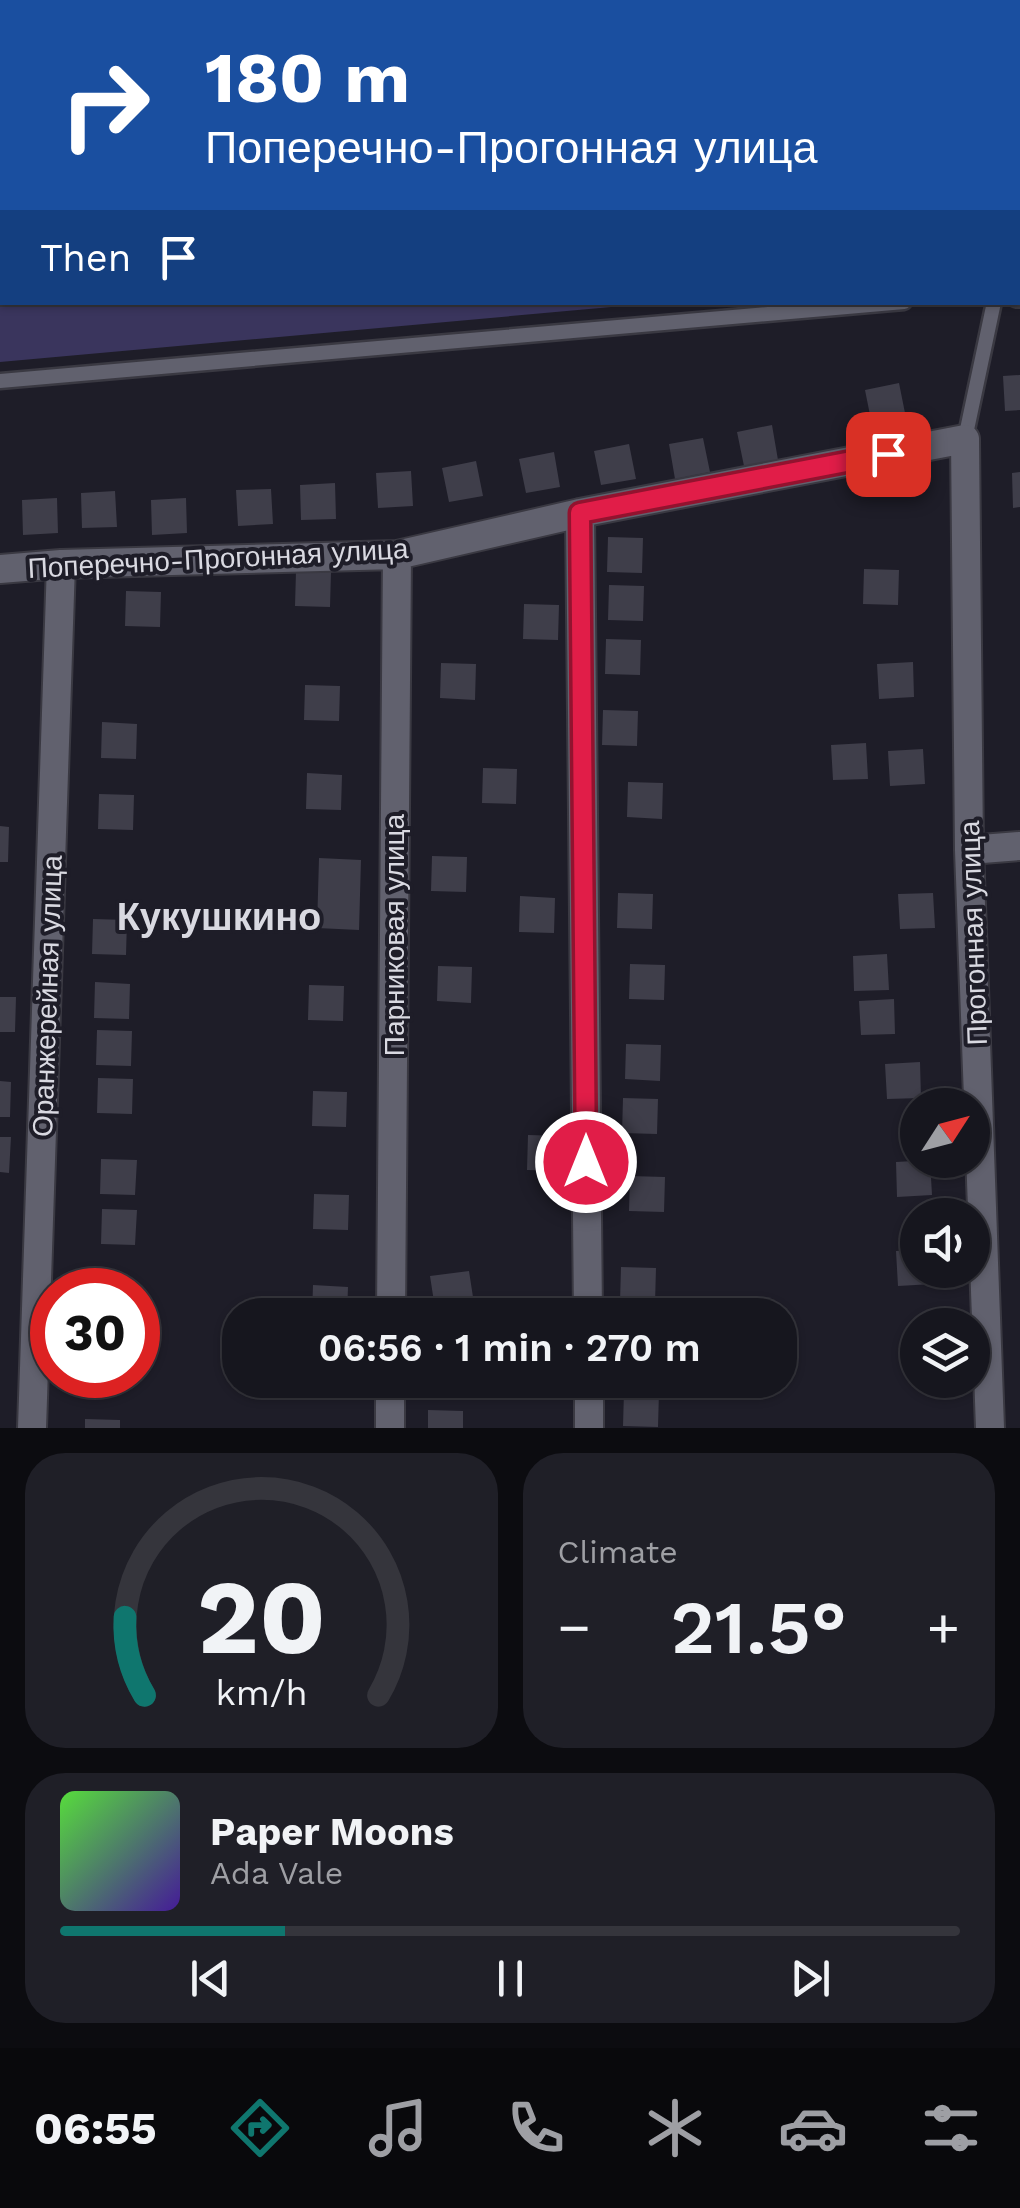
<!DOCTYPE html>
<html lang="en">
<head>
<meta charset="utf-8">
<style>
  :root { --surface:#16161e; --page:#1f1f27; --text:#f1f3f6; --muted:#9e9fa4; --line:#35353c; --accent:#0f766e }
  body { margin:0; font-family:"Work Sans",sans-serif; background:var(--page); color:var(--text); height:100vh; display:flex; flex-direction:column; font-size:38px; white-space:nowrap }
  * { box-sizing:border-box; margin:0 }
  p { font-size:32px; color:var(--muted) }
  .icon { flex:none; width:55px; height:55px; fill:none; stroke:currentColor; stroke-width:2; stroke-linecap:round; stroke-linejoin:round }
  .map { position:relative; height:1428px; overflow:hidden }
  .panel { display:flex; flex-direction:column; gap:25px; padding:25px; background:#0c0c10; flex:1 }
  .panel>* { flex:none }
  .banner { position:absolute; left:0px; top:0px; width:1020px; height:305px; box-shadow:0 2px 8px #0004,0 0 0 2px var(--line); background:#1a4fa0; color:#fff; overflow:hidden }
  .needle { width:65px; rotate:54deg }
  .tools { position:absolute; left:900px; top:1088px; display:grid; gap:20px }
  .tools a { display:grid; place-items:center; width:90px; height:90px; border-radius:50%; background:var(--surface); box-shadow:0 2px 8px #0004,0 0 0 2px var(--line); font-size:50px }
  .speed { position:absolute; left:30px; top:1268px; display:flex; gap:20px; font-size:50px; font-weight:700; text-align:center }
  .speed>* { display:grid; place-content:center; width:130px; height:130px; border-radius:50%; background:var(--surface); box-shadow:0 2px 8px #0004,0 0 0 2px var(--line); line-height:1 }
  .speed .limit { border:15px solid #d22; background:#fff; color:#111 }
  .pin { position:absolute; display:grid; place-items:center; width:85px; height:85px; color:#fff; margin:-42px; border-radius:20px; box-shadow:0 5px 15px #0006 }
  .me { position:absolute; width:110px; margin:-55px; rotate:0deg; stroke-linejoin:round; filter:drop-shadow(0 0 8px #0008) }
  .turn { display:flex; align-items:center; gap:35px; height:210px; padding:0 40px; font-size:45px }
  .turn .icon { width:130px; height:130px; stroke-width:2.5 }
  .turn b { display:block; font-size:70px; line-height:85px }
  .then { display:flex; align-items:center; height:95px; padding:0 40px; background:#0003; gap:20px; font-size:38px }
  .big { font-size:75px; font-weight:600; line-height:1.1 }
  .panel .widget { flex:1; display:flex; flex-direction:column; justify-content:center; gap:15px; min-width:0; padding:0 35px; border-radius:40px; background:var(--page) }
  .panel .dial { align-items:center; gap:0 }
  .dial svg { height:260px; overflow:visible; fill:none; stroke:var(--line); stroke-width:7; stroke-linecap:round; text-anchor:middle }
  .dial text { fill:var(--text); stroke:none }
  .song { display:flex; align-items:center; gap:30px }
  .cover { width:120px; height:120px; border-radius:15px; background:linear-gradient(135deg,hsl(110 70% 55%),hsl(260 70% 35%)) }
  .played { height:10px; border-radius:5px; background:linear-gradient(90deg,var(--accent) 25%,var(--line) 25%) }
  .keys { display:flex; justify-content:space-around; direction:ltr }
  .heat { display:flex; justify-content:space-between; align-items:center; font-size:55px; direction:ltr }
  .panel .tiles { flex:1; display:grid; gap:25px; grid-template-columns:1fr 1fr }
  .widget:last-child { grid-column:span 2 }
  .trip { position:absolute; left:222px; top:1298px; width:575px; height:100px; border-radius:40px; background:var(--surface); box-shadow:0 2px 8px #0004,0 0 0 2px var(--line); font-weight:600; line-height:100px; text-align:center }
  .tab-bar { display:flex; height:160px; justify-content:space-around; align-items:center; background:#09090c; color:var(--muted) }
  .tab-bar .icon { width:70px; height:70px }
  .tab-bar .on { color:var(--accent) }
  .tab-bar b { font-size:45px; color:var(--text) }
  .map>svg:first-child { display:block }
  .green { fill:#3a355d }
  .water { fill:#0a0027 }
  .building { fill:#3f3e4a }
  .lines { fill:none; stroke-linecap:round; stroke-linejoin:round }
  .service-casing { stroke:#3a3942; stroke-width:19 }
  .minor-casing { stroke:#3a3942; stroke-width:32 }
  .service { stroke:#61616e; stroke-width:14 }
  .minor { stroke:#61616e; stroke-width:28 }
  .route-casing { stroke:#92132f; stroke-width:25 }
  .route { stroke:#e11d48; stroke-width:18 }
  .labels { text-anchor:middle; stroke-width:8; stroke-linejoin:round; paint-order:stroke }
  .street-label { font-size:28px; fill:#d9d9e1; stroke:#1e1d28 }
  .district-label { font-size:38px; font-weight:bold; fill:#d9d9e1; stroke:#1e1d28 }
</style>
</head>
<body>
<div class="map">
<svg width="1020" height="1428" viewBox="0 0 1020 1428">
  <rect width="100%" height="100%" fill="#1e1d28"/>
  <path class="green" d="M0,221L2,302L656,303L0,362Z"/>
  <path class="water" d="M0,0H1020V40L1018,2H2L0,221Z"/>
  <path class="building" d="M1020,375V410L1005,411L1003,376Z
    M899,383L906,418L872,425L865,390Z
    M772,425L778,460L744,466L737,432Z
    M703,438L710,472L675,479L669,444Z
    M629,444L636,479L601,485L594,451Z
    M554,452L560,487L526,493L519,459Z
    M476,461L483,496L449,502L442,468Z
    M411,471L413,506L378,508L376,473Z
    M1020,472V507L1013,508L1012,473Z
    M335,483L336,519L301,520L300,485Z
    M271,489L273,524L238,526L236,490Z
    M115,491L117,527L82,528L81,493Z
    M57,498L58,533L23,535L22,500Z
    M186,498L187,533L152,535L151,500Z
    M608,537L643,538L642,573L607,572Z
    M864,569L899,570L898,605L863,604Z
    M296,571L331,572L330,607L295,606Z
    M609,585L644,586L643,621L608,620Z
    M126,591L161,592L160,627L125,626Z
    M524,604L559,605L558,640L523,639Z
    M606,639L641,640L640,675L605,674Z
    M913,662L914,697L879,699L877,664Z
    M441,663L476,664L475,700L440,698Z
    M305,685L340,686L339,721L304,720Z
    M603,710L638,711L637,746L602,745Z
    M102,722L137,724L136,759L101,758Z
    M866,743L868,779L833,780L831,745Z
    M923,749L925,784L890,786L888,751Z
    M483,768L517,769L516,804L482,803Z
    M307,773L342,775L341,810L306,809Z
    M628,782L663,783L662,819L627,817Z
    M99,794L134,795L133,830L98,829Z
    M0,826L9,827L8,862H0Z
    M432,856L467,857L466,892L431,891Z
    M319,858L361,860L359,930L317,928Z
    M618,893L653,894L652,929L617,928Z
    M933,893L935,928L900,929L898,894Z
    M520,896L555,898L554,933L519,932Z
    M93,919L127,920L126,955L92,954Z
    M887,954L889,990L854,991L853,956Z
    M630,964L665,965L664,1000L629,999Z
    M438,966L472,967L471,1003L437,1001Z
    M95,982L130,984L129,1019L94,1018Z
    M309,985L344,986L343,1021L308,1020Z
    M0,997H16L15,1032H0Z
    M894,999L895,1034L861,1035L859,1001Z
    M97,1030L132,1031L131,1066L96,1065Z
    M626,1044L661,1045L660,1081L625,1079Z
    M920,1062L921,1098L887,1099L885,1064Z
    M98,1078L133,1079L132,1114L97,1113Z
    M0,1081L11,1082L10,1117H0Z
    M313,1091L347,1092L346,1127L312,1126Z
    M623,1098L658,1099L657,1134L622,1133Z
    M528,1135L563,1136L562,1171L527,1170Z
    M0,1137H11L9,1173L0,1172Z
    M101,1159L137,1160L135,1195L100,1194Z
    M930,1160L932,1195L897,1197L896,1162Z
    M630,1176L665,1177L664,1212L629,1211Z
    M314,1194L349,1195L348,1230L313,1229Z
    M102,1209L137,1210L135,1245L101,1244Z
    M918,1250V1270H932L933,1284L898,1286L896,1251Z
    M621,1267L656,1268L655,1304L620,1302Z
    M469,1271L475,1310L436,1315L430,1276Z
    M93,1277L128,1278L127,1290H92Z
    M313,1285L348,1287L347,1315H312Z
    M918,1335V1370L906,1371L904,1336Z
    M624,1391L659,1392L658,1427L623,1426Z
    M428,1410L463,1411V1428H428Z
    M85,1419L120,1420V1428H85Z"/>
  <g class="lines">
    <defs>
      <path id="service" d="M0,381L904,302
        M965,439L994,302"/>
      <path id="minor" d="M1018,293L1020,292
        M580,513L588,1315
        M0,569L61,564L397,555L580,513L965,439L969,850L990,1428
        M969,850L1020,846
        M391,1315L397,555
        M589,1380V1428
        M32,1428L61,564
        M390,1428V1380"/>
    </defs>
    <use href="#service" class="service-casing"/>
    <use href="#minor" class="minor-casing"/>
    <use href="#service" class="service"/>
    <use href="#minor" class="minor"/>
  </g>
  <g class="lines">
    <defs>
      <path id="route" d="M586,1162L580,513L888,454"/>
    </defs>
    <use href="#route" class="route-casing"/>
    <use href="#route" class="route"/>
  </g>
  <g class="labels">
    <g class="street-label">
      <text transform="translate(218 558) rotate(-3)" y="10">Поперечно-Прогонная улица</text>
      <text transform="translate(973 933) rotate(-92)" y="10">Прогонная улица</text>
      <text transform="translate(394 935) rotate(-90)" y="10">Парниковая улица</text>
      <text transform="translate(47 996) rotate(-88)" y="10">Оранжерейная улица</text>
    </g>
    <g class="district-label">
      <text x="219" y="930">Кукушкино</text>
    </g>
  </g>
</svg>
<div class="tools">
<a><svg class="needle" viewBox="-14 -14 28 28"><path d="M0-13l5 13h-10z" fill="#e53935"/><path d="M0 13l5-13h-10z" fill="#9e9fa4"/></svg></a>
<a><svg class="icon" aria-label="sound" viewBox="0 0 24 24"><path d="M4 9h4l5-4v14l-5-4H4zM17 9q2 3 0 6"/></svg></a>
<a><svg class="icon" aria-label="layers" viewBox="0 0 24 24"><path d="M12 4l9 5-9 5-9-5zM3 14l9 5 9-5"/></svg></a>
</div>
<div class="speed"><div class="limit">30</div></div>
<div class="pin" style="left:888px;top:454px;background:#d93025"><svg class="icon" aria-label="arrive" viewBox="0 0 24 24"><path d="M6 21V4h12l-3 4 3 4H6"/></svg></div>
<svg class="me" style="left:586px;top:1162px" viewBox="-20 -20 40 40"><circle r="17" fill="#e11d48" stroke="#fff" stroke-width="3"/><path d="M0-11L8 9 0 5-8 9z" fill="#fff"/></svg>
<div class="trip">06:56 · 1 min · 270 m</div>
<div class="banner">
<div class="turn"><svg class="icon" aria-label="right" viewBox="0 0 24 24"><path d="M7 20v-9h11M14 6l5 5-5 5"/></svg><div><b>180 m</b>Поперечно-Прогонная улица</div></div>
<div class="then">Then<svg class="icon" aria-label="arrive" viewBox="0 0 24 24"><path d="M6 21V4h12l-3 4 3 4H6"/></svg></div>
</div>
</div>
<section class="panel">
<div class="tiles">
<div class="widget dial"><svg viewBox="0 0 100 80">
<path d="M14 69A42 42 0 1 1 86 69"/>
<path d="M14 69A42 42 0 0 1 8 45" stroke="#0f766e"/>
<text x="50" y="56" font-size="32" font-weight="700">20</text>
<text x="50" y="72" font-size="11">km/h</text>
</svg></div>
<div class="widget"><p>Climate</p>
<div class="heat"><a>−</a><b class="big">21.5°</b><a>+</a></div>
</div>
<div class="widget">
<div class="song"><i class="cover"></i><div><b>Paper Moons</b><p>Ada Vale</p></div></div>
<div class="played"></div>
<div class="keys"><svg class="icon" aria-label="previous" viewBox="0 0 24 24"><path d="M18 5L8 12l10 7zM5 5v14"/></svg><svg class="icon" aria-label="pause" viewBox="0 0 24 24"><path d="M8 5v14M16 5v14"/></svg><svg class="icon" aria-label="next" viewBox="0 0 24 24"><path d="M6 5l10 7-10 7zM19 5v14"/></svg></div>
</div>
</div>
</section>
<nav class="tab-bar">
<b>06:55</b>
<svg class="icon on" aria-label="directions" viewBox="0 0 24 24"><path d="M12 3l9 9-9 9-9-9zM9 14v-3h6M13 9l2 2-2 2"/></svg>
<svg class="icon" aria-label="music" viewBox="0 0 24 24"><path d="M9 18V5l10-2v13"/><circle cx="6" cy="18" r="3"/><circle cx="16" cy="16" r="3"/></svg>
<svg class="icon" aria-label="phone" viewBox="0 0 24 24"><path d="M5 4h4l2 5-3 2q2 4 5 5l2-3 5 2v4C11 20 4 13 5 4z"/></svg>
<svg class="icon" aria-label="climate" viewBox="0 0 24 24"><path d="M12 3v18M4 7l16 10M4 17L20 7"/></svg>
<svg class="icon" aria-label="car" viewBox="0 0 24 24"><path d="M5 17H2v-5l4-1 3-4h7l3 4 3 1v5h-3M9 17h6M6 11h13"/><circle cx="7" cy="17" r="2"/><circle cx="17" cy="17" r="2"/></svg>
<svg class="icon" aria-label="filters" viewBox="0 0 24 24"><path d="M4 7h16M4 17h16"/><circle cx="9" cy="7" r="2"/><circle cx="15" cy="17" r="2"/></svg>
</nav>
</body>
</html>
